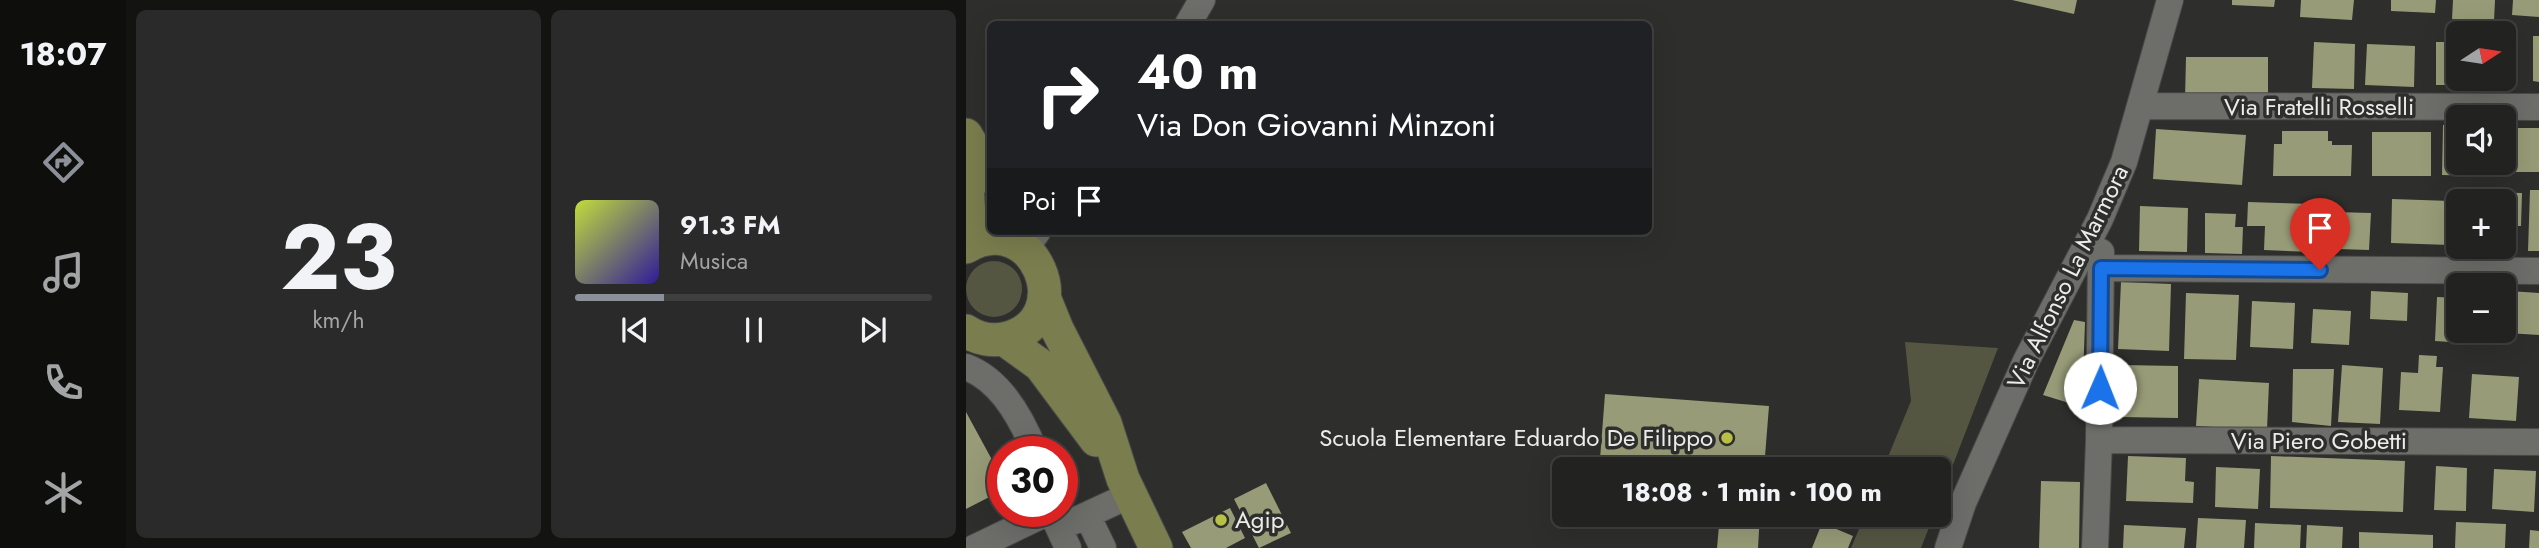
<!DOCTYPE html>
<html lang="it">
<head>
<meta charset="utf-8">
<style>
  :root { --surface:#222221; --page:#2a2a2a; --text:#f1f3f6; --muted:#a2a4a5; --line:#3f3f3f; --accent:#8c9099 }
  body { margin:0; font-family:Jost,sans-serif; background:var(--page); color:var(--text); height:100vh; display:flex; flex-direction:column; font-size:26px; white-space:nowrap }
  * { box-sizing:border-box; margin:0 }
  p { font-size:23px; color:var(--muted) }
  .icon { flex:none; width:38px; height:38px; fill:none; stroke:currentColor; stroke-width:2; stroke-linecap:round; stroke-linejoin:round }
  .map { position:relative; flex:1; overflow:hidden }
  .panel { display:flex; flex-direction:column; gap:10px; padding:10px; background:#131312; width:840px }
  .panel>* { flex:none }
  .hud { position:absolute; left:21px; top:21px; width:665px; height:214px; border-radius:10px; box-shadow:0 7px 28px #0002,0 0 0 2px var(--line); background:#202124; color:#fff; overflow:hidden }
  .needle { width:46px; rotate:78deg }
  .tools { position:absolute; left:1480px; top:21px; display:grid; gap:14px }
  .tools a { display:grid; place-items:center; width:70px; height:70px; border-radius:10px; background:var(--surface); box-shadow:0 7px 28px #0002,0 0 0 2px var(--line); font-size:35px }
  .speed { position:absolute; left:21px; top:436px; display:flex; gap:14px; font-size:35px; font-weight:700; text-align:center }
  .speed>* { display:grid; place-content:center; width:91px; height:91px; border-radius:50%; background:var(--surface); box-shadow:0 7px 28px #0002,0 0 0 2px var(--line); line-height:1 }
  .speed .limit { border:10px solid #d22; background:#fff; color:#111 }
  .pin { position:absolute; display:grid; place-items:center; width:60px; height:60px; color:#fff; margin:-72px -30px; border-radius:50% 50% 50% 0; rotate:-45deg; box-shadow:0 0 7px #0007 }
  .pin .icon { rotate:45deg }
  .me { position:absolute; width:77px; margin:-38px; rotate:1deg; stroke-linejoin:round; filter:drop-shadow(0 0 5px #0008) }
  .turn { display:flex; align-items:center; gap:24px; height:147px; padding:0 35px; font-size:32px }
  .turn .icon { width:91px; height:91px; stroke-width:2.5 }
  .turn b { display:block; font-size:49px; line-height:60px }
  .then { display:flex; align-items:center; height:66px; padding:0 35px; background:#0003; gap:14px; font-size:26px }
  .panel .widget { flex:1; display:flex; flex-direction:column; justify-content:center; gap:10px; min-width:0; padding:0 24px; border-radius:10px; background:var(--page) }
  .panel .dial { align-items:center; gap:0 }
  .dial b { font-size:91px; line-height:1 }
  .song { display:flex; align-items:center; gap:21px }
  .cover { width:84px; height:84px; border-radius:10px; background:linear-gradient(135deg,hsl(70 70% 55%),hsl(250 70% 35%)) }
  .played { height:7px; border-radius:4px; background:linear-gradient(90deg,var(--accent) 25%,var(--line) 25%) }
  .keys { display:flex; justify-content:space-around; direction:ltr }
  .panel .tiles { flex:1; display:grid; gap:10px; grid-template-columns:repeat(2,1fr) }
  .trip { position:absolute; left:586px; top:457px; width:399px; height:70px; border-radius:10px; background:var(--surface); box-shadow:0 7px 28px #0002,0 0 0 2px var(--line); font-weight:700; line-height:70px; text-align:center }
  main { display:flex; flex:1; min-height:0 }
  .tab-bar { display:flex; flex-direction:column; width:126px; justify-content:space-around; align-items:center; background:#0e0e0d; color:var(--muted) }
  .tab-bar .icon { width:49px; height:49px }
  .tab-bar .on { color:var(--accent) }
  .tab-bar b { font-size:32px; color:var(--text) }
  .map>svg:first-child { display:block }
  .green { fill:#545642 }
  .building { fill:#979b77 }
  .lines { fill:none; stroke-linecap:round; stroke-linejoin:round }
  .minor-casing { stroke:#494a48; stroke-width:28 }
  .major-casing { stroke:#494a48; stroke-width:35 }
  .minor { stroke:#6d6d6a; stroke-width:26 }
  .major { stroke:#7a7d4d; stroke-width:33 }
  .route-casing { stroke:#114b97; stroke-width:18 }
  .route { stroke:#1a73e8; stroke-width:12 }
  .poi-dot { fill:#b9c046; stroke:#2e2e2c; stroke-width:2.5 }
  .labels { text-anchor:middle; stroke-width:7; stroke-linejoin:round; paint-order:stroke }
  .street-label { font-size:24px; fill:#ececeb; stroke:#2e2e2c }
  .poi-label { font-size:24px; fill:#ececeb; stroke:#2e2e2c; text-anchor:end }
</style>
</head>
<body>
<main>
<nav class="tab-bar">
<b>18:07</b>
<svg class="icon on" aria-label="directions" viewBox="0 0 24 24"><path d="M12 3l9 9-9 9-9-9zM9 14v-3h6M13 9l2 2-2 2"/></svg>
<svg class="icon" aria-label="music" viewBox="0 0 24 24"><path d="M9 18V5l10-2v13"/><circle cx="6" cy="18" r="3"/><circle cx="16" cy="16" r="3"/></svg>
<svg class="icon" aria-label="phone" viewBox="0 0 24 24"><path d="M5 4h4l2 5-3 2q2 4 5 5l2-3 5 2v4C11 20 4 13 5 4z"/></svg>
<svg class="icon" aria-label="climate" viewBox="0 0 24 24"><path d="M12 3v18M4 7l16 10M4 17L20 7"/></svg>
</nav>
<section class="panel">
<div class="tiles">
<div class="widget dial"><b>23</b><p>km/h</p></div>
<div class="widget">
<div class="song"><i class="cover"></i><div><b>91.3 FM</b><p>Musica</p></div></div>
<div class="played"></div>
<div class="keys"><svg class="icon" aria-label="previous" viewBox="0 0 24 24"><path d="M18 5L8 12l10 7zM5 5v14"/></svg><svg class="icon" aria-label="pause" viewBox="0 0 24 24"><path d="M8 5v14M16 5v14"/></svg><svg class="icon" aria-label="next" viewBox="0 0 24 24"><path d="M6 5l10 7-10 7zM19 5v14"/></svg></div>
</div>
</div>
</section>
<div class="map">
<svg width="1573" height="548" viewBox="0 0 1573 548">
  <rect width="100%" height="100%" fill="#2e2e2c"/>
  <path class="green" d="M0 289a28 28 0 1 1 56 0a28 28 0 1 1-56 0Z
    M939,342L1032,348L973,501V469H917L945,401Z
    M899,515V514L968,515L955,548H885Z"/>
  <path class="building" d="M1046,0H1111L1108,14Z
    M1266,0H1309L1308,7L1266,5Z
    M1335,0H1388L1386,20L1334,17Z
    M1425,0H1470L1469,13L1425,11Z
    M1487,0H1529L1528,21L1486,19Z
    M1547,0H1573V17L1546,15Z
    M1567,36H1573V82L1567,81Z
    M1348,42L1389,44L1388,89L1346,88Z
    M1470,42H1493V79H1535V85H1470Z
    M1401,44L1449,46L1448,87L1399,85Z
    M1220,57H1302V99H1219Z
    M1477,125H1493V163H1516V176L1476,175Z
    M1539,128H1573V172H1540Z
    M1190,129L1280,135L1276,185L1187,179Z
    M1316,131H1362V141H1366V145H1386L1385,176H1307L1308,144H1316Z
    M1406,132H1465V176H1406Z
    M1564,190H1573V251H1562Z
    M1511,192L1556,193L1555,226H1549V253H1515V247H1538V201H1510Z
    M1426,199L1485,201L1484,245L1425,243Z
    M1282,202L1347,204L1346,252L1298,250L1299,226H1281Z
    M1174,206L1222,208L1221,252L1173,251Z
    M1368,212L1405,213L1403,250L1372,249L1373,227H1368Z
    M1239,213L1270,214L1269,227H1277L1276,254L1239,253Z
    M1155,282L1205,284L1203,351L1152,349Z
    M1405,291L1442,293L1441,321L1404,319Z
    M1543,291L1573,293V335L1541,333Z
    M1220,293L1273,295L1270,360L1218,359Z
    M1471,297L1493,298V331H1515L1514,344L1469,341Z
    M1286,301L1329,303L1327,349L1284,347Z
    M1347,309L1385,311L1383,345L1345,343Z
    M1108,320L1119,322L1116,407L1077,395Z
    M1453,355L1471,356L1470,367H1477L1474,412L1433,410L1435,372L1452,373Z
    M1156,365L1212,366V418L1155,417Z
    M1376,365L1417,368L1414,424L1372,422Z
    M1327,369H1368L1365,426L1326,422Z
    M1506,374L1553,377L1550,421L1503,418Z
    M1233,379L1303,383L1301,430L1230,426Z
    M639,394L803,406L798,469H683V463L634,459Z
    M0,412L37,480V490L0,509Z
    M1162,456L1220,458L1219,481L1228,482L1227,503L1160,501Z
    M1305,456L1439,461L1437,512L1304,508Z
    M1470,466L1501,468L1500,511L1468,510Z
    M1250,467L1294,469L1292,509L1249,507Z
    M1528,469L1570,471L1568,512L1526,509Z
    M1075,481L1114,482L1113,548H1073Z
    M300,483L325,533L293,548L268,499Z
    M264,508L279,538L260,548H225L216,532Z
    M754,514H794L792,548H751Z
    M1232,518L1280,520L1278,548H1230Z
    M1490,522L1540,524L1539,548H1489Z
    M856,523L887,536L882,548H846Z
    M1289,523L1335,525L1334,548H1288Z
    M1158,525L1220,528L1218,548H1157Z
    M1341,525L1377,527L1376,548H1340Z
    M1564,530L1573,531V548H1563Z
    M1393,532L1467,535V548H1393Z"/>
  <g class="lines">
    <defs>
      <path id="minor" d="M222,24L236,0
        M1175,106L1573,107
        M59,249L72,231
        M1135,268L1573,271
        M0,367C35,380 56,419 69,452
        M1133,440L1573,442
        M121,515L137,548
        M93,528L164,495
        M8,548L85,511L102,548
        M982,548L997,503L1060,361L1134,219L1158,162L1204,0
        M1129,548L1133,440L1135,252"/>
      <path id="major" d="M0,135L24,177
        M0,167L3,217L0,234
        M0,247C68,207 114,317 42,338C27,342 12,339 0,331
        M78,297L91,329L139,423L157,479L190,548
        M38,339L74,365L130,440"/>
    </defs>
    <use href="#minor" class="minor-casing"/>
    <use href="#major" class="major-casing"/>
    <use href="#minor" class="minor"/>
    <use href="#major" class="major"/>
  </g>
  <g class="lines">
    <defs>
      <path id="route" d="M1134,388L1135,268L1354,270"/>
    </defs>
    <use href="#route" class="route-casing"/>
    <use href="#route" class="route"/>
  </g>
  <g class="poi-dot">
    <circle cx="761" cy="438" r="7"/>
    <circle cx="255" cy="520" r="7"/>
  </g>
  <g class="labels">
    <g class="street-label">
      <text x="1353" y="115">Via Fratelli Rosselli</text>
      <text transform="translate(1102 277) rotate(-64)" y="8">Via Alfonso La Marmora</text>
      <text x="1353" y="449">Via Piero Gobetti</text>
    </g>
    <g class="poi-label">
      <text x="747" y="446">Scuola Elementare Eduardo De Filippo</text>
      <text x="269" y="528" text-anchor="start">Agip</text>
    </g>
  </g>
</svg>
<div class="tools">
<a><svg class="needle" viewBox="-14 -14 28 28"><path d="M0-13l5 13h-10z" fill="#e53935"/><path d="M0 13l5-13h-10z" fill="#a2a4a5"/></svg></a>
<a><svg class="icon" aria-label="sound" viewBox="0 0 24 24"><path d="M4 9h4l5-4v14l-5-4H4zM17 9q2 3 0 6"/></svg></a>
<a>+</a>
<a>−</a>
</div>
<div class="speed"><div class="limit">30</div></div>
<div class="pin" style="left:1354px;top:270px;background:#d93025"><svg class="icon" aria-label="arrive" viewBox="0 0 24 24"><path d="M6 21V4h12l-3 4 3 4H6"/></svg></div>
<svg class="me" style="left:1134px;top:388px" viewBox="-20 -20 40 40"><circle r="19" fill="#fff"/><path d="M0-13L10 11 0 6-10 11z" fill="#1a73e8"/></svg>
<div class="trip">18:08 · 1 min · 100 m</div>
<div class="hud">
<div class="turn"><svg class="icon" aria-label="right" viewBox="0 0 24 24"><path d="M7 20v-9h11M14 6l5 5-5 5"/></svg><div><b>40 m</b>Via Don Giovanni Minzoni</div></div>
<div class="then">Poi<svg class="icon" aria-label="arrive" viewBox="0 0 24 24"><path d="M6 21V4h12l-3 4 3 4H6"/></svg></div>
</div>
</div>
</main>
</body>
</html>
